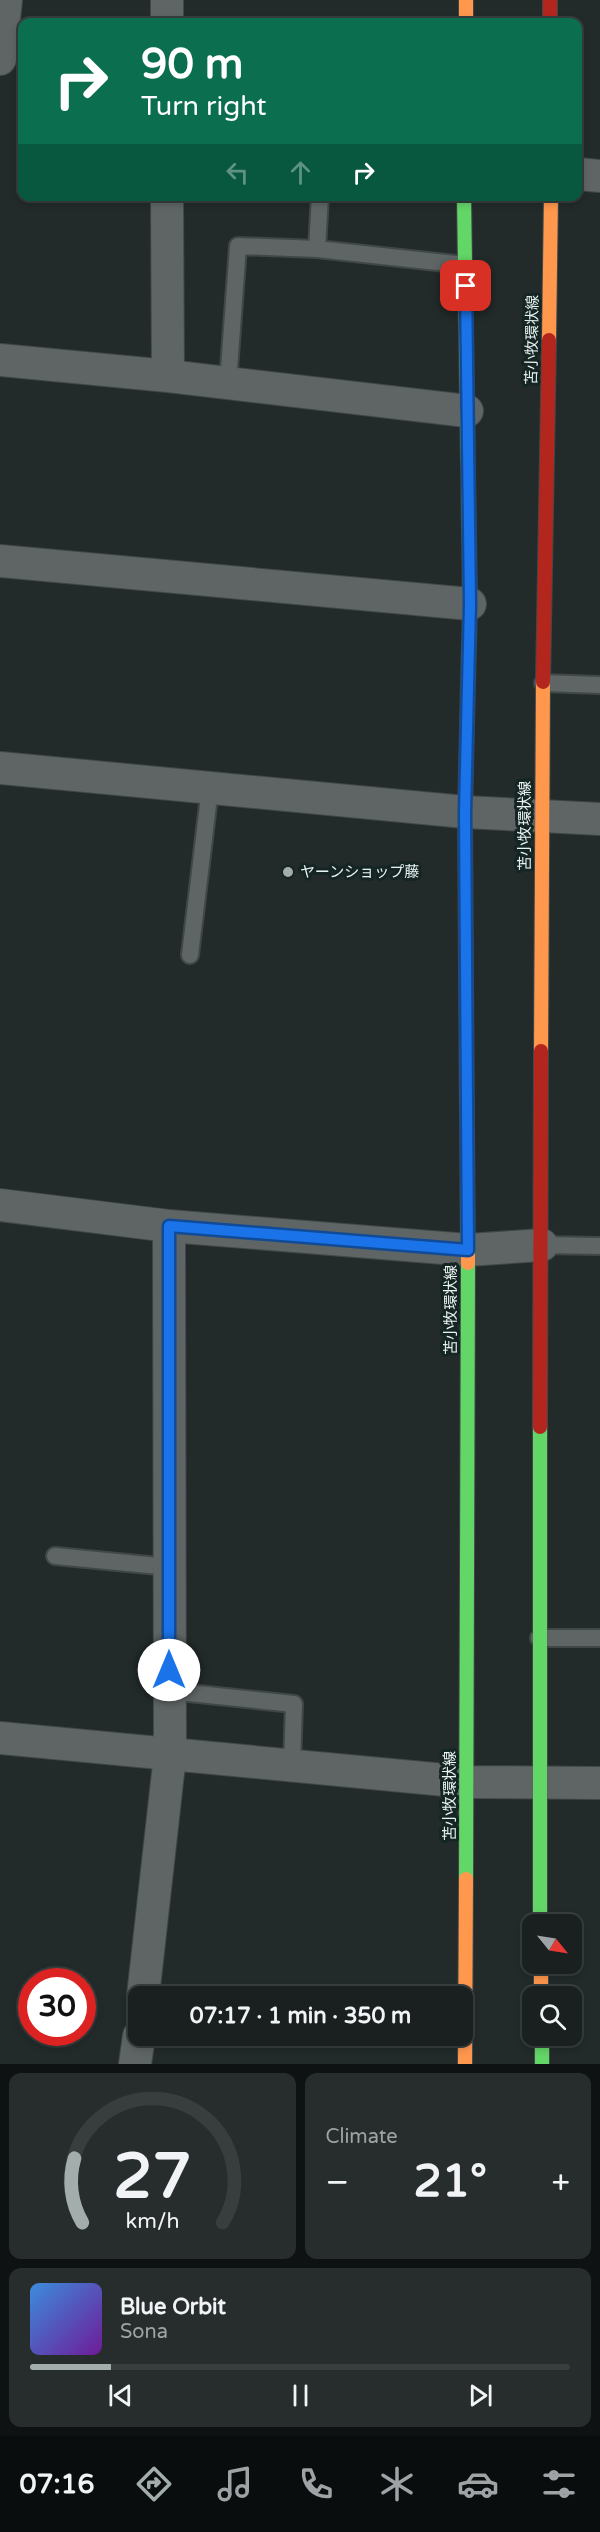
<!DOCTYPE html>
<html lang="en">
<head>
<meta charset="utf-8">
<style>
  :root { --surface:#1a2020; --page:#272d2d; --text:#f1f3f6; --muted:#9fa3a5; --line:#383e3e; --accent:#a3adac }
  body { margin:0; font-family:"Varela Round","Noto Sans JP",sans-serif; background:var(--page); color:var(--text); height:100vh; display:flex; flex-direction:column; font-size:22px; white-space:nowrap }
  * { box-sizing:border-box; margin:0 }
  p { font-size:20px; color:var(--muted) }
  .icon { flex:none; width:33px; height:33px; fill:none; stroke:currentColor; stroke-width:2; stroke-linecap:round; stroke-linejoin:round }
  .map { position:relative; height:2064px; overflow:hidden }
  .details { display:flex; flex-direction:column; gap:9px; padding:9px; background:#0e1212; flex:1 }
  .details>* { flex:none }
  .guide { position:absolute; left:18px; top:18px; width:564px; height:183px; border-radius:12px; box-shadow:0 3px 9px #0003,0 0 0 2px var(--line); background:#0b6e4f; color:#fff; overflow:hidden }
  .needle { width:39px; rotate:120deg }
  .controls { position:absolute; left:522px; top:1914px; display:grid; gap:12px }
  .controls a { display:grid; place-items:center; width:60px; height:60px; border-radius:12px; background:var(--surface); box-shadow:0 3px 9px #0003,0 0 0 2px var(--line); font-size:30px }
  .speed { position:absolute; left:18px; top:1968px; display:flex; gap:12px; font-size:30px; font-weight:700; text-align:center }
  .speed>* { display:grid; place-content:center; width:78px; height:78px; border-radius:50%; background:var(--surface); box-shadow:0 3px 9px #0003,0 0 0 2px var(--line); line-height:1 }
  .speed .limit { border:9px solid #d22; background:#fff; color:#111 }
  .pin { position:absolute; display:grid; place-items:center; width:51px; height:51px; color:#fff; margin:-26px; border-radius:12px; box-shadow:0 3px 9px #0006 }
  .me { position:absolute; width:66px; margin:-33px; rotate:0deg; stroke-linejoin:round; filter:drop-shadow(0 0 4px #0008) }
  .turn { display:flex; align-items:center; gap:21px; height:126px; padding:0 24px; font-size:27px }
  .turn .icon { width:78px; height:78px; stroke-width:2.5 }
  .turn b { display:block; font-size:42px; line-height:51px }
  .lanes { display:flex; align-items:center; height:57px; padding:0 24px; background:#0003; justify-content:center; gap:30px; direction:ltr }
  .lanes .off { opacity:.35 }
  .big { font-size:45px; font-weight:800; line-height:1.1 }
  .details .widget { flex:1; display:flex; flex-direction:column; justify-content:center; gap:9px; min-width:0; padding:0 21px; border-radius:12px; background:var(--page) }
  .details .dial { align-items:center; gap:0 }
  .dial svg { height:156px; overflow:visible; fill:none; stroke:var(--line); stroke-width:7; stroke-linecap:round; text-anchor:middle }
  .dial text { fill:var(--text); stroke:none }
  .song { display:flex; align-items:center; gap:18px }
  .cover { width:72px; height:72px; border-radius:9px; background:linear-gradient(135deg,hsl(210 70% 55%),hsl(280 70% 35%)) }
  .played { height:6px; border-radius:3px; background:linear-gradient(90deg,var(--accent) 15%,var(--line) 15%) }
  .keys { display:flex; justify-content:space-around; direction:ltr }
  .heat { display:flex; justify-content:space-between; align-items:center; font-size:33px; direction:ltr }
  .details .tiles { flex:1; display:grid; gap:9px; grid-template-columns:1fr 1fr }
  .widget:last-child { grid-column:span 2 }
  .trip { position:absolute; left:128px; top:1986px; width:345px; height:60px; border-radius:12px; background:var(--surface); box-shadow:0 3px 9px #0003,0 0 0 2px var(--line); font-weight:800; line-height:60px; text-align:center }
  .dock { display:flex; height:96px; justify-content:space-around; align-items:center; background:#0a0d0d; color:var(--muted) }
  .dock .icon { width:42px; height:42px }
  .dock .active { color:var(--accent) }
  .dock b { font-size:27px; color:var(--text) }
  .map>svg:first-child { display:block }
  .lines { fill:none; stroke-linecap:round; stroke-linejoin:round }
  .lane-casing { stroke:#404847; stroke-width:20 }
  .street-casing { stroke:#404847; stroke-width:34 }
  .fast-casing { stroke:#404847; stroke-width:16 }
  .slow-casing { stroke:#404847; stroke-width:16 }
  .jam-casing { stroke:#404847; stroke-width:16 }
  .lane { stroke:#5e6564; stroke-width:16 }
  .street { stroke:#5e6564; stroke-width:32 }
  .fast { stroke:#63d668; stroke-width:14 }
  .slow { stroke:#ff974d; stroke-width:14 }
  .jam { stroke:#b3261e; stroke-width:14 }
  .route-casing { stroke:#114b97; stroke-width:15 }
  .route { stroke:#1a73e8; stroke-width:10 }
  .poi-dot { fill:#a3adac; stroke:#142523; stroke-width:2 }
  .labels { text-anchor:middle; stroke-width:6; stroke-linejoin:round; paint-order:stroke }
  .street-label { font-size:15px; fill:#e9f3f2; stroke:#142523 }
  .poi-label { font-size:15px; fill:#e9f3f2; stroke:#142523; text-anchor:start }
</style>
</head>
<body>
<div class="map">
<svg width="600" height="2064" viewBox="0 0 600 2064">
  <rect width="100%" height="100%" fill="#222b2a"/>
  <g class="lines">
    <defs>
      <path id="lane" d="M320,196L317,249L465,265
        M228,383L238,246L317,249
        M543,683L600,685
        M190,955L210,788
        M542,1245L600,1246
        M55,1556L169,1567
        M539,1638H600
        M169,1691L294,1704L292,1766"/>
      <path id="street" d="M167,0V22
        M0,59L6,0
        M578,174L600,176
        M167,196L168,376
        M0,360L168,376L467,411
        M0,561L470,604
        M0,768L465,812L600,819
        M0,1205L169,1226L468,1250L542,1245
        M0,1738L466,1782L600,1783
        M143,1996L170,1755L169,1226
        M135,2064L139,2036"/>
      <path id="fast" d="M464,196L470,604L468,683
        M466,1879L468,1263
        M540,1924V1427
        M542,2036V2064"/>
      <path id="slow" d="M466,0V22
        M549,340L551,196
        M466,976L468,1263
        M541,1051L543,682
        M541,1964V1996
        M465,2064L466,1879"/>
      <path id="jam" d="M550,0V22
        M543,682L549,340
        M466,976L465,812L468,683
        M540,1427L541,1051"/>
    </defs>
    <use href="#lane" class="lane-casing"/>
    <use href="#street" class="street-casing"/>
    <use href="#fast" class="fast-casing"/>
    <use href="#slow" class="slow-casing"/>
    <use href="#jam" class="jam-casing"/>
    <use href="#lane" class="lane"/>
    <use href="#street" class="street"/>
    <use href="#fast" class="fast"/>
    <use href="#slow" class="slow"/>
    <use href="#jam" class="jam"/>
  </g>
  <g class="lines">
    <defs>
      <path id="route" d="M169,1670V1226L468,1250L465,812L470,604L466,286"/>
    </defs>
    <use href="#route" class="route-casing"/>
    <use href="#route" class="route"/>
  </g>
  <circle class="poi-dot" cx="288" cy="872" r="6"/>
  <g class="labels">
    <g class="street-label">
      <text transform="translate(532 340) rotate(-89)" y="5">苫小牧環状線</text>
      <text transform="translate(525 826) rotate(-90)" y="5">苫小牧環状線</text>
      <text transform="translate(451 1310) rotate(-90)" y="5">苫小牧環状線</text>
      <text transform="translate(450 1796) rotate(-90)" y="5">苫小牧環状線</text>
    </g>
    <g class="poi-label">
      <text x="300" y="877">ヤーンショップ藤</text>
    </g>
  </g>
</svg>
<div class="controls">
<a><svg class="needle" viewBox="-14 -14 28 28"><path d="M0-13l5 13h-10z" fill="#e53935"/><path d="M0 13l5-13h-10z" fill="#9fa3a5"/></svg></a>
<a><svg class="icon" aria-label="search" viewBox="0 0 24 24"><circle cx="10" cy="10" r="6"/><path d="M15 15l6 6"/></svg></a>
</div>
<div class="speed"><div class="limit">30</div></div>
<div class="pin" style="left:466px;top:286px;background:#d93025"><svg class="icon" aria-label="arrive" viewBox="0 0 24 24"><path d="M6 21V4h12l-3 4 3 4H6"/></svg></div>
<svg class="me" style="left:169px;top:1670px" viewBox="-20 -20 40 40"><circle r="19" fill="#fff"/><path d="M0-13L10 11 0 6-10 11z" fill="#1a73e8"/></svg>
<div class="trip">07:17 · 1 min · 350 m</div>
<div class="guide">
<div class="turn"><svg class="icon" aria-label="right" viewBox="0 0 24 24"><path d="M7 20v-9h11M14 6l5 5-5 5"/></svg><div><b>90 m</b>Turn right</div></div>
<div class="lanes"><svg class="icon off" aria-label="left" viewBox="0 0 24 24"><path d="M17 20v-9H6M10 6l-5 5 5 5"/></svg><svg class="icon off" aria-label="ahead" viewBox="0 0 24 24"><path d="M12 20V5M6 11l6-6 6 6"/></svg><svg class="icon" aria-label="right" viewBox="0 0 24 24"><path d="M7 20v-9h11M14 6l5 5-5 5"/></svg></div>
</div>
</div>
<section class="details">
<div class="tiles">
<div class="widget dial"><svg viewBox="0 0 100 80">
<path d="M14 69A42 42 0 1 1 86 69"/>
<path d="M14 69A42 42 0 0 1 10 36" stroke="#a3adac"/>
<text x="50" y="56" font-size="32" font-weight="700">27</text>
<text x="50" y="72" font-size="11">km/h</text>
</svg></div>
<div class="widget"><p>Climate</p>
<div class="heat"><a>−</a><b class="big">21°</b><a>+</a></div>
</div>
<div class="widget">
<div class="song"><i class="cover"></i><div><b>Blue Orbit</b><p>Sona</p></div></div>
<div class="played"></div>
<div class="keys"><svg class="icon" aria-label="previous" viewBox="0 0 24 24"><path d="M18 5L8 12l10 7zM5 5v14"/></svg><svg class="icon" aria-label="pause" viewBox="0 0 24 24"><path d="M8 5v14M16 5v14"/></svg><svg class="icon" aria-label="next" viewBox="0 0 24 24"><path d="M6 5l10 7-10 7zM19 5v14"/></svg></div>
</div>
</div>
</section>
<nav class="dock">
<b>07:16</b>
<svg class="icon active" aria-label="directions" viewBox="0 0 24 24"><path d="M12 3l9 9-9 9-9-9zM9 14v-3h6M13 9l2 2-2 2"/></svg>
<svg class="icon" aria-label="music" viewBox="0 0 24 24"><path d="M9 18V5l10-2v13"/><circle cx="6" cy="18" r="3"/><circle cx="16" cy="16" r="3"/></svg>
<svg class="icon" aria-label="phone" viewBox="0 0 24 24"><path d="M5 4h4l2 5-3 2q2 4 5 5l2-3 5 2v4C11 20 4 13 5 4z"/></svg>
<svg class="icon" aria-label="climate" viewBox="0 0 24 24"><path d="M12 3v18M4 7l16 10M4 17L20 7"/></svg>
<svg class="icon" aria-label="car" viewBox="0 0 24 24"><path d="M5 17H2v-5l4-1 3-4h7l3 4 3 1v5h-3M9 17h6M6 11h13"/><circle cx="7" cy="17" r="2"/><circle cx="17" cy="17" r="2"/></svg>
<svg class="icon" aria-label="filters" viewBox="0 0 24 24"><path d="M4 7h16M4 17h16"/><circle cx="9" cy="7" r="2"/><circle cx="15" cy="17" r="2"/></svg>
</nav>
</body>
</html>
